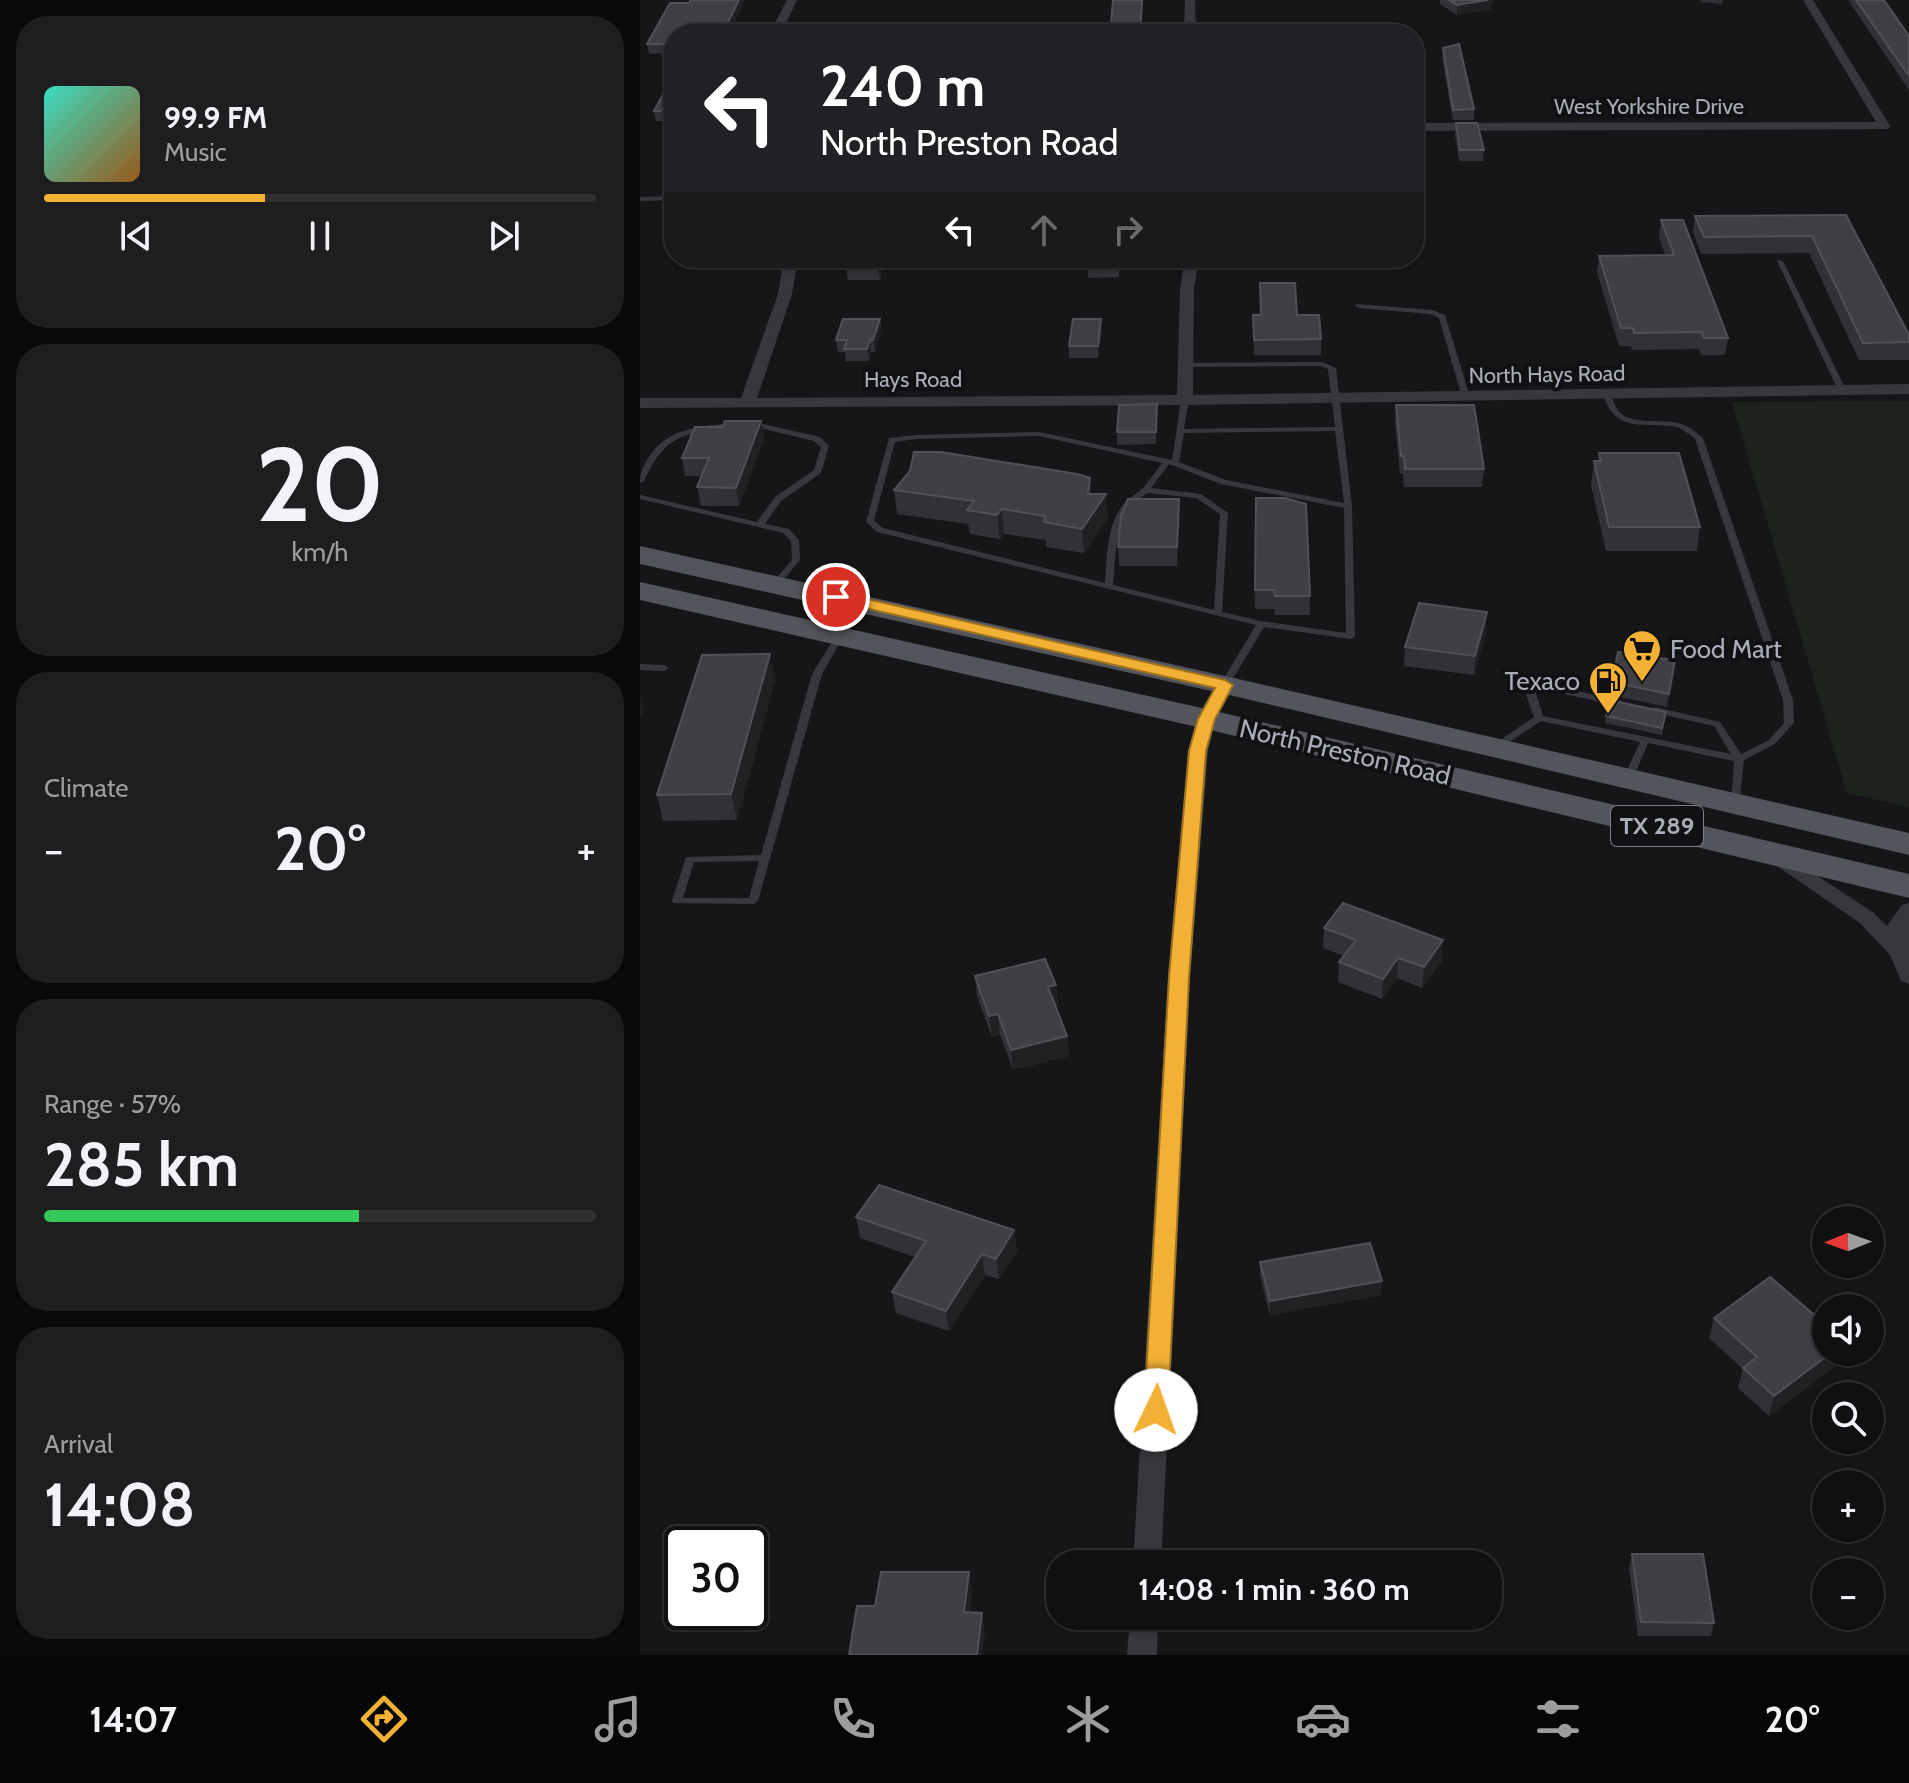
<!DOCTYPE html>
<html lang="en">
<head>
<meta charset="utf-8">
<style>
  :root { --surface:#101012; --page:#1e1e20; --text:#f1f3f6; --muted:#9c9d9f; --line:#303032; --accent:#f2b134 }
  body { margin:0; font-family:Cabin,sans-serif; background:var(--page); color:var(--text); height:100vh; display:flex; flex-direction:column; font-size:30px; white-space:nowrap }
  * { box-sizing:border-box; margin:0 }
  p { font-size:26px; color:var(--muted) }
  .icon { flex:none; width:44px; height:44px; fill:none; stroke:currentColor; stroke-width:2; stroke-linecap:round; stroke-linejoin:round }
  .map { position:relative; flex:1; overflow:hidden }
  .drawer { display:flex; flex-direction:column; gap:16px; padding:16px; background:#09090a; width:640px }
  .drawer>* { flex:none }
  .banner { position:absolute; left:24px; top:24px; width:760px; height:244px; border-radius:32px; box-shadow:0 2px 6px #0004,0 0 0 2px var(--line); background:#202124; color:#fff; overflow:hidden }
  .needle { width:52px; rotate:269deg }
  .controls { position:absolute; left:1172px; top:1206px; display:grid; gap:16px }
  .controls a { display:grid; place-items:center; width:72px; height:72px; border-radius:50%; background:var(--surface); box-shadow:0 2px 6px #0004,0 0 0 2px var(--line); font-size:40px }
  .speed { position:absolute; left:24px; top:1526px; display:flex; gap:16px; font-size:40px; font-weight:700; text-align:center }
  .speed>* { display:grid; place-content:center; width:104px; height:104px; border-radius:50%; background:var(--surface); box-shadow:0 2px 6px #0004,0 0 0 2px var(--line); line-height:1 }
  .speed .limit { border:4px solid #111; border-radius:12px; background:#fff; color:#111 }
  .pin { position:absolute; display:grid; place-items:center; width:68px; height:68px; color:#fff; margin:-34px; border:4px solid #fff; border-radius:50%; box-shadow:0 2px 8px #0007 }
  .me { position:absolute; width:88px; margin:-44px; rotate:3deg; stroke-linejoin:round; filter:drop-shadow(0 0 6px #0008) }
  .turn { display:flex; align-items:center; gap:28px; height:168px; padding:0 24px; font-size:36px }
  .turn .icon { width:104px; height:104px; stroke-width:2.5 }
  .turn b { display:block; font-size:56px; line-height:68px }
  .lanes { display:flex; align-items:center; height:76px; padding:0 24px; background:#0003; justify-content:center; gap:40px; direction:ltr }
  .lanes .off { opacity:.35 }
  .big { font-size:60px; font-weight:800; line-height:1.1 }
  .drawer .tile { flex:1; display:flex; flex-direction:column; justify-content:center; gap:12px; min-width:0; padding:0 28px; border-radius:32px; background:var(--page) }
  .drawer .dial { align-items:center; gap:0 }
  .dial b { font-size:104px; line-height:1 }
  .song { display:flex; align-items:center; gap:24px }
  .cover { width:96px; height:96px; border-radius:12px; background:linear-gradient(135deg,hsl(170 70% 55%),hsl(30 70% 35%)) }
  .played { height:8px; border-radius:4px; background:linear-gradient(90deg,var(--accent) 40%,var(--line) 40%) }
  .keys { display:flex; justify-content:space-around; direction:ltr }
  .heat { display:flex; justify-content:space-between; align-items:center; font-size:44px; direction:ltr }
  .charge { height:12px; border-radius:6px; background:linear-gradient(90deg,#34c759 57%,var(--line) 0) }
  .trip { position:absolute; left:406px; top:1550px; width:456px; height:80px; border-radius:32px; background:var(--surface); box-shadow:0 2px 6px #0004,0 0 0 2px var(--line); font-weight:800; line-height:80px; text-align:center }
  .menu { display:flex; height:128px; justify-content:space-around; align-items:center; background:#060607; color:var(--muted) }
  .menu .icon { width:56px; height:56px }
  .menu .on { color:var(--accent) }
  .menu b { font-size:36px; color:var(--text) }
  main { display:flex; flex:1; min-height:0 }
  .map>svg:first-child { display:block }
  .green { fill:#1c231d }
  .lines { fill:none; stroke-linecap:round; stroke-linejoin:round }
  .lane { fill:#37383d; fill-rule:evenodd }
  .street { fill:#37383d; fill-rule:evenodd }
  .primary { fill:#53555c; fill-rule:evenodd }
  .wall { fill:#323236 }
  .shaded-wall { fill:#212124 }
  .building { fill:#3f3f44; stroke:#4f5156; stroke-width:2 }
  .route { fill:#f2b134; stroke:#9d7322; stroke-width:2 }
  .labels { text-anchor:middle; stroke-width:8; stroke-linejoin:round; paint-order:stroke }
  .far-street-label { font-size:22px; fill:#a8adb8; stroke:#111113 }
  .shield { fill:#111113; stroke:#7b7e86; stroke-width:2 }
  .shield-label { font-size:24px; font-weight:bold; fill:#a8adb8 }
  .poi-label { font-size:26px; fill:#a8adb8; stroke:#111113; text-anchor:start }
  .street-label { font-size:26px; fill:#a8adb8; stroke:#111113 }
</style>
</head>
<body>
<main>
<section class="drawer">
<div class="tile">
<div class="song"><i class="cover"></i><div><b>99.9 FM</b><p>Music</p></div></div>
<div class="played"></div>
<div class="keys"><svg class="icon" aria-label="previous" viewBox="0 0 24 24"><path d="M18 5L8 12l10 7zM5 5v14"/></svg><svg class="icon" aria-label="pause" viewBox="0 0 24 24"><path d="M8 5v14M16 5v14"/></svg><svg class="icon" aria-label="next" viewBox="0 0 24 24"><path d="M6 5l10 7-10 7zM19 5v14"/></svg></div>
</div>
<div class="tile dial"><b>20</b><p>km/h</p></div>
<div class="tile"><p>Climate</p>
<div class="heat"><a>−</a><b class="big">20°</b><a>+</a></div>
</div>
<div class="tile"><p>Range · 57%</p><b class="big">285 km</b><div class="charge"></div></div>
<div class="tile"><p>Arrival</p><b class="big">14:08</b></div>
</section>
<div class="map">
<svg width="1269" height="1655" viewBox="0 0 1269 1655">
  <rect width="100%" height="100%" fill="#161618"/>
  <path class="green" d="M1269,401V807L1207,793L1092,402Z"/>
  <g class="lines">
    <path class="lane" d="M34,196V200L0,201V197Z
      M1138,260L1143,261L1206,390L1205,392H1199L1198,390L1137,261Z
      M716,304L792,310L805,315L830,397L829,399H823L822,397L799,318L790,314L719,308L715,306Z
      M682,362L696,368L712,506L715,636L711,639L624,627L588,687H582L580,685L616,625L237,532L226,522L249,438L275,435L399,432L532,460L541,400L545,398L549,400L544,429L695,427L688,369L681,366L544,367L540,365L541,363ZM695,431L704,503L586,480L539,462L544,433ZM399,436L522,463C516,471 510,480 503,488C495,495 486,500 480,509C466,531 467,559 465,583L243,528L234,521L255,442L275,439ZM529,464L581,484L704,508L706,633L621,621L582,612L588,513L561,494L511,488ZM507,493L556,498L580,514L574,610L473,585C477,547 473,518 507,493Z
      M964,393H970C973,399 975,406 978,411C991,426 1024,418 1041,424C1050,427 1056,432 1063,438L1153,700L1154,723L1152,725L1135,744L1104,760L1099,807H1093L1091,805L1094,761L1008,743L993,779L988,782L983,779L1000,742L901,721L860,748H854L852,746L894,717L885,692L888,686L901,683L979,700L984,703L979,706L901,689L895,690L903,716L1091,754L1074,726L1012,712L1010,710L1015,707L1080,722L1101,754L1129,740L1144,723L1143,700L1055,439C1050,435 1046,431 1039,428C1018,421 987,432 972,412C968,408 966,401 963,395Z
      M107,421H110L180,437L189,446L181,473L141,501L125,524L149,529L159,540L160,560L139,585L136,586L132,583L152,560L151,541L143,533L0,499V495L117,522L135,497L174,470L181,447L174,441L107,425Z
      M94,423L98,425L97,427C46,436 29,428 4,481L0,483C0,471 4,464 11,454C30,427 64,426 94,423Z
      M201,631L205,634L182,674L118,901L113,904L33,903L32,901L46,857L121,855L172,674L197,634ZM119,861L109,898H43L54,862Z
      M0,664L24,665L29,668L24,671L0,670Z"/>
    <path class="street" d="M147,0H157L141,34H129Z
      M545,0H555L556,34H544Z
      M1163,0H1173L1250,126L1248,129L774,131V123L1236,122Z
      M144,258H158L152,294L117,398L537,395L540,289L545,258H559L554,289L553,395L1269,384V394L545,405L0,408V398H101L138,294Z
      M585,679L594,685L575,719L568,751L550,977L521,1564H493L528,977L548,751L557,719L578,681Z
      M1141,852L1234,913L1247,926L1262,905L1269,903V984L1261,981L1250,955L1220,923L1134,864L1131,859Z
      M490,1616H518L517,1655H487Z"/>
    <path class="primary" d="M0,546L585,676L1269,833V855L585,694L0,564Z
      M0,582L566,709L1269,874V898L566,729L0,600Z"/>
  </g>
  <path class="wall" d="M51,0H105L88,34H34V65H25L23,55L24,53L9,54L7,44L49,3Z
    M800,0H854V2L851,3V9L817,15L800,4Z
    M1061,0H1083L1082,4L1060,2Z
    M1208,0H1244L1269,36V90Z
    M803,48L834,109V120H813L802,58Z
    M34,74V121H16L14,111Z
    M816,123L844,150L843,161H819L815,134Z
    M1206,215L1269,335V360H1219L1169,253L1061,254L1053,232L1055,216Z
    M1021,220L1088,338L1085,355H1061L1059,349L992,350L991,346H979L957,272L959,256L1025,255L1019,236Z
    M244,258L240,280H208L206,269Z
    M480,258L479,277L448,278L447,266Z
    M613,315H657L681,339V355H614Z
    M240,319L241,331L235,352H231L229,361H206L205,352H198L196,340Z
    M462,331L458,358H429V346Z
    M517,404L516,444L477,445V432Z
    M756,405L844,469L842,487H764L763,474H760L755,423Z
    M121,421L124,439L99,506H61L57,487L62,476H45L42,458L83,427Z
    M959,453L1060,527L1057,551H966L951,485L954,461H958Z
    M270,471L450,478L451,494L468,518L444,553L406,547V540L364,534L360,539L330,534L328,524L257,514L254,490Z
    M616,498L670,596V615H635L634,609H615Z
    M540,518L537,566H479L478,547Z
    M846,631L834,675L764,666L765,647Z
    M1035,660L1027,707L970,695L972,682Z
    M135,680L97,820L23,821L17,795Z
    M969,700L1026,712L1022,735L965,723Z
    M684,928L802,961L782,988L757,978L742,999L698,982L699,962L704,956L683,948Z
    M335,976L416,985L418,1006H416L427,1036L429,1056L373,1070L360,1035L352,1037L337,996Z
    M216,1217L374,1230L377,1251L359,1279L345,1275L309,1331L256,1313L252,1292L275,1257L220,1238Z
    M620,1262L742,1281L741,1295L630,1315L620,1276Z
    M1074,1318L1186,1352H1203L1200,1362L1129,1416L1098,1388L1103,1369L1069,1338Z
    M992,1554L1074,1623L1071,1636H998L989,1568Z"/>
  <path class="shaded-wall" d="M99,0H105L88,34H82Z
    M502,0H504L501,34H500Z
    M843,0H854V2L851,3V9L817,15V5Z
    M240,258H244L240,280L238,269Z
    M240,319L241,331L235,352L233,340Z
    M461,319L462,331L458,358V346Z
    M230,340L231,352L229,361L227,349Z
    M121,421L124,439L99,506L96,488Z
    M450,478L451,502L466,494L468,518L444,553L442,529L448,494Z
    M539,499L540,518L537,566V547Z
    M362,509L364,534L360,539L357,515Z
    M847,612L846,631L834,675L835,656Z
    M130,654L135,680L97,820L91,794Z
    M0,698L3,711L0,716Z
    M803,940L802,961L782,988L784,967Z
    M758,958L757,978L742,999L743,979Z
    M416,985L418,1006L410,1007L408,987Z
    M358,1014L360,1035L352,1037L349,1016Z
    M427,1036L429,1056L373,1070L371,1050Z
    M374,1230L377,1251L359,1279L356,1259Z
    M342,1254L345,1275L309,1331L306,1311Z
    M742,1281L741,1295L630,1315V1301Z
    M1192,1352H1203L1200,1362L1129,1416L1134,1396Z
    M329,1572L332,1592L328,1632L324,1612Z
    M342,1613L345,1633L342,1655H337Z"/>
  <path class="building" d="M51,0H99L82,34H34V55H23L29,44H7L30,3H49Z
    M473,0H502L500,34H470Z
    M809,0H848L817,5Z
    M1216,0H1244L1269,36V76Z
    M819,44L834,109L813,110L803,48Z
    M34,74V111H14Z
    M816,123H837L844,150H820Z
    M1206,215L1269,335V342L1223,343L1172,236L1064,237L1055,216Z
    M1021,220H1043L1088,338H1064L1062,332L994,333L993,328H981L959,256L1034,255Z
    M209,258H240L238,269H206Z
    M448,258H479L478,266H447Z
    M620,283H655L657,315H679L681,339L614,340L613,315H621Z
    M203,319H240L233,340H230L227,349H204L207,340H196Z
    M433,319H461L458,346H429Z
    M517,404L516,432H477L479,405Z
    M756,405H834L844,469H765L764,456H761Z
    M85,421H121L96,488L57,487L69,458H42L55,427H83Z
    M274,452H301L437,474L450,478L448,494H466L442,529L404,522L405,516L362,509L357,515L327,510L334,501L254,490L270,471Z
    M959,453H1039L1060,527H969L954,461H961Z
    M616,498H645L666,504L670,596H635L634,590H615Z
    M488,499H539L537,547H478L481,516Z
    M779,603L847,612L835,656L765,647Z
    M978,652L1035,660L1029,694L972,682Z
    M130,654L91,794L17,795L62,655Z
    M969,700L1026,712L1022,728L966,716Z
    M703,903L803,940L784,967L758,958L743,979L699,962L716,940L684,928Z
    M405,959L416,985L408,987L427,1036L371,1050L358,1014L349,1016L335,976Z
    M239,1185L374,1230L356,1259L342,1254L306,1311L252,1292L286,1241L216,1217Z
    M730,1243L742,1281L630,1301L620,1262Z
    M1130,1277L1186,1325V1352H1192L1134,1396L1103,1368L1117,1357L1074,1318Z
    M992,1554H1063L1074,1623L1001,1622Z
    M241,1572H329L324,1612L342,1613L337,1655H209L217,1606H235Z"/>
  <path class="route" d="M196,592L585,680L593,685L575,719L566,751L549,977L528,1410L524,1417L516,1420L507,1417L504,1410L529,977L549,751L558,719L575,688L190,600L188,597Z"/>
  <defs>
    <symbol id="supermarket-pin" viewBox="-11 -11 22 30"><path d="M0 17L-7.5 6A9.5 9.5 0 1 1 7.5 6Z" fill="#f2b134" stroke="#111113"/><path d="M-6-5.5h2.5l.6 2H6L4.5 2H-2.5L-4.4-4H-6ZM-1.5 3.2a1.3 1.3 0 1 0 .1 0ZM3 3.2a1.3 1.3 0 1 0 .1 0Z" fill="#111"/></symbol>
    <symbol id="fuel-pin" viewBox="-11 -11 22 30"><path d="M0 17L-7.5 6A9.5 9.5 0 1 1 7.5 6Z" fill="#f2b134" stroke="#111113"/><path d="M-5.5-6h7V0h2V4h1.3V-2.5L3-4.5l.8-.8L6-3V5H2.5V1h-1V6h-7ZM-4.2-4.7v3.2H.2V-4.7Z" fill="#111"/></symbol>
  </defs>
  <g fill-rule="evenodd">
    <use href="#supermarket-pin" x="980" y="627" width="44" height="60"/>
    <use href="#fuel-pin" x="946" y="659" width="44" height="60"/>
  </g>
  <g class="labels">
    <g class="far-street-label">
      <text x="1009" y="114">West Yorkshire Drive</text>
      <text transform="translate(907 374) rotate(-1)" y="8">North Hays Road</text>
      <text x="273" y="387">Hays Road</text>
    </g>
    <rect class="shield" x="971" y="806" width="92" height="40" rx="6"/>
    <g class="shield-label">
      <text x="1017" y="834">TX 289</text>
    </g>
    <g class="poi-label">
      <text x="1030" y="658">Food Mart</text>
      <text x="940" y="690" text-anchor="end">Texaco</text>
    </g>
    <g class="street-label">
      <text transform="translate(705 752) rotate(13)" y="9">North Preston Road</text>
    </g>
  </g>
</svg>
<div class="controls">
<a><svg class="needle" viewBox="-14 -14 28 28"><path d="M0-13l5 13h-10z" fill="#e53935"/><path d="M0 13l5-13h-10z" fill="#9c9d9f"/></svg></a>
<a><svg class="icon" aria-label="sound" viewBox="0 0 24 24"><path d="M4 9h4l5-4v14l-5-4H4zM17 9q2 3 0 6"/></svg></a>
<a><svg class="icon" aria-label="search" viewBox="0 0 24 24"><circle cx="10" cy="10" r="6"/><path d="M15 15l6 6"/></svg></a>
<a>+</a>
<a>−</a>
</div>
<div class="speed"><div class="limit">30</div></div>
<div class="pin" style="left:196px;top:597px;background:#d93025"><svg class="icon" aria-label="arrive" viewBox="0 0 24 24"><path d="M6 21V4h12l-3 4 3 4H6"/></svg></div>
<svg class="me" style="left:516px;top:1410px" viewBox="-20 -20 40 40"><circle r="19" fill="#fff"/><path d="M0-13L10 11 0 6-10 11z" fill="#f2b134"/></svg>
<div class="trip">14:08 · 1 min · 360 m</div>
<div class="banner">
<div class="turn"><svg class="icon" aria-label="left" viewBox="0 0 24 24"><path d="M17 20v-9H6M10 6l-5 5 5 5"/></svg><div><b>240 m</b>North Preston Road</div></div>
<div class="lanes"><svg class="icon" aria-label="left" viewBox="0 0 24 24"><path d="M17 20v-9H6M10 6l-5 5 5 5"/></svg><svg class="icon off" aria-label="ahead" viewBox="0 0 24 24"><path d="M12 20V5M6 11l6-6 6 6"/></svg><svg class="icon off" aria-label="right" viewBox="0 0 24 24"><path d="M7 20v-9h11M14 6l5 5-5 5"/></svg></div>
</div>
</div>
</main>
<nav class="menu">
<b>14:07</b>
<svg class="icon on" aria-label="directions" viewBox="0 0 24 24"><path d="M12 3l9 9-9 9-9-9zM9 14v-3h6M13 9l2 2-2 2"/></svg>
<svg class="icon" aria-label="music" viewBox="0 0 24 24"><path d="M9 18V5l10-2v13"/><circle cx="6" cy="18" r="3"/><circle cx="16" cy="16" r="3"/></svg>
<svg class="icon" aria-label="phone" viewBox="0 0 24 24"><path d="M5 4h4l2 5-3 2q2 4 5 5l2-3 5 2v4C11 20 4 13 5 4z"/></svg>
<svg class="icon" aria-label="climate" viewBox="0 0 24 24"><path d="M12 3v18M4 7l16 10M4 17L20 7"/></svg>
<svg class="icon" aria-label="car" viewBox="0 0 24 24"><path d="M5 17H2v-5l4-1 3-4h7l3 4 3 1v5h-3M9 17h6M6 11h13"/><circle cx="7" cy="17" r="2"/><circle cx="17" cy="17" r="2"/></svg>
<svg class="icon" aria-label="filters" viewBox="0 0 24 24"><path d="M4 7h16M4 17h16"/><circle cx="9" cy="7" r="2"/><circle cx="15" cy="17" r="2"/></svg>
<b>20°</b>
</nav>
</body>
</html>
